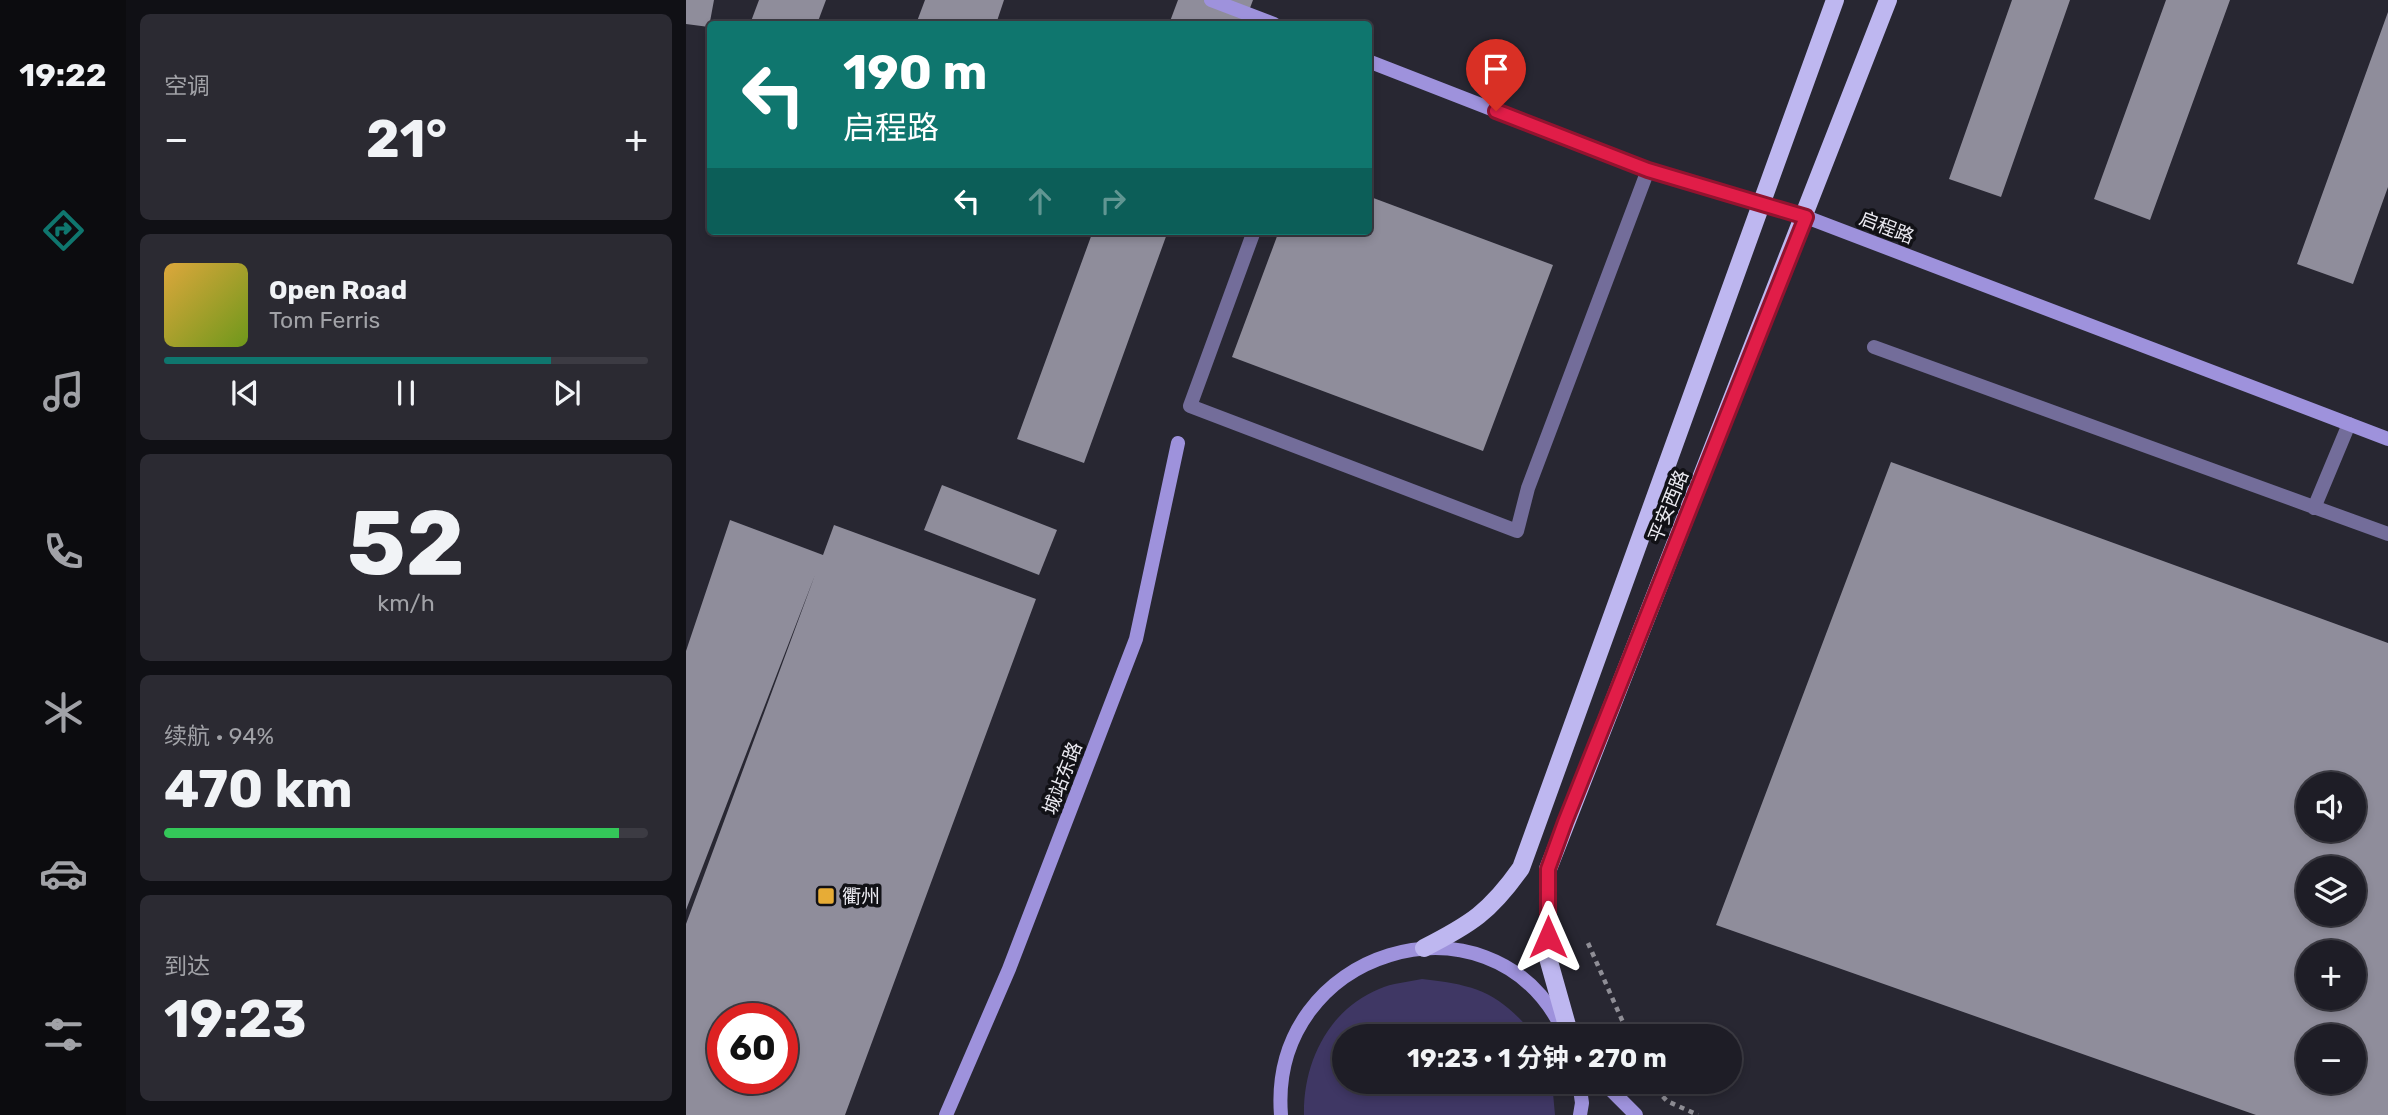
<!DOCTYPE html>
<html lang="zh">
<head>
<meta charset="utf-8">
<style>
  :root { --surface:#1e1d26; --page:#2b2a32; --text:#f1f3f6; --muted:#a1a2a7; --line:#3c3b43; --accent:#0f766e }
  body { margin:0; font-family:Rubik,"Noto Sans SC",sans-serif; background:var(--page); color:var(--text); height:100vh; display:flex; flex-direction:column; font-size:26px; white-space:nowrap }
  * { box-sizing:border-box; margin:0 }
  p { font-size:23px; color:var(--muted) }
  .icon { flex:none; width:38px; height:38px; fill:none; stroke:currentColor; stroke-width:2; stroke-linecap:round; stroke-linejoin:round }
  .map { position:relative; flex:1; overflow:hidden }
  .sheet { display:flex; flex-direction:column; gap:14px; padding:14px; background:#101015; width:560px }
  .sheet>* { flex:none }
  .hud { position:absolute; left:21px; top:21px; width:665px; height:214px; border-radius:7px; box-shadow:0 4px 10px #0003,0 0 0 2px var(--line); background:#0f766e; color:#fff; overflow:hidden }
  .buttons { position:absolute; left:1610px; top:772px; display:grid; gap:14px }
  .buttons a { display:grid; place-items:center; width:70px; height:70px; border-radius:50%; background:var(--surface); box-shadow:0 4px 10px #0003,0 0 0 2px var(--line); font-size:35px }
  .speed { position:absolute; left:21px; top:1003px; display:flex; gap:14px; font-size:35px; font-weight:700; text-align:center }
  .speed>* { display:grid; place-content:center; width:91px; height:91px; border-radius:50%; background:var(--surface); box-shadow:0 4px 10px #0003,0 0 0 2px var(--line); line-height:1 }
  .speed .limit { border:10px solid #d22; background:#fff; color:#111 }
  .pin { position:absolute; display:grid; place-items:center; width:60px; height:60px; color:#fff; margin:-72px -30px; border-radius:50% 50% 50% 0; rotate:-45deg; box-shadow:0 0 7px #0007 }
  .pin .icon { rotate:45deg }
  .me { position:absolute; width:77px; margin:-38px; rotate:0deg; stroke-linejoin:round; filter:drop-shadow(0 0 5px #0008) }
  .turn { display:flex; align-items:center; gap:24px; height:147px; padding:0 21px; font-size:32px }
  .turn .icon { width:91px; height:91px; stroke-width:2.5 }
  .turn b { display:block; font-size:49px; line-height:60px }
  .lanes { display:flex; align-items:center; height:66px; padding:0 21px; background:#0003; justify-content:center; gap:35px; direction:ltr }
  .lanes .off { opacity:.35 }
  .big { font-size:52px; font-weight:700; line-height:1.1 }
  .sheet .card { flex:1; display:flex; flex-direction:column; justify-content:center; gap:10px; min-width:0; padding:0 24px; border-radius:10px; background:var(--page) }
  .sheet .dial { align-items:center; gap:0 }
  .dial b { font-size:91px; line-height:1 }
  .song { display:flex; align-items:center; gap:21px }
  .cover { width:84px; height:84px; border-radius:10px; background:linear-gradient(135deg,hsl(40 70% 55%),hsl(80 70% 35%)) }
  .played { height:7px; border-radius:4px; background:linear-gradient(90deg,var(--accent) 80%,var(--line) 80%) }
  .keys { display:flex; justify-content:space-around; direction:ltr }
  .heat { display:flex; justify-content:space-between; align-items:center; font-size:38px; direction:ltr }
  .charge { height:10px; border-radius:5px; background:linear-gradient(90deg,#34c759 94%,var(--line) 0) }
  .trip { position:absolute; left:646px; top:1024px; width:410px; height:70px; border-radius:35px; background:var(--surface); box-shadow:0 4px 10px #0003,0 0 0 2px var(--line); font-weight:700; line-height:70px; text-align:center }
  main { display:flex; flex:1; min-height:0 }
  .tab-bar { display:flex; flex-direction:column; width:126px; justify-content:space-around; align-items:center; background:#0c0c0f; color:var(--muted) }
  .tab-bar .icon { width:49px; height:49px }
  .tab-bar .on { color:var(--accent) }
  .tab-bar b { font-size:32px; color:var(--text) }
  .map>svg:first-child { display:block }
  .green { fill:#3f3764 }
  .building { fill:#8f8d9b; fill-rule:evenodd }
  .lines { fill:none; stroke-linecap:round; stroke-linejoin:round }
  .path { stroke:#8f8e96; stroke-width:4.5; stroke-dasharray:5 5; stroke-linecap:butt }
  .lane { stroke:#736d9a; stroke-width:14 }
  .secondary { stroke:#9e92dc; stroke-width:14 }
  .primary { stroke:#beb7f0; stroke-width:18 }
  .route-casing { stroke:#92132f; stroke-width:18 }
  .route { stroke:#e11d48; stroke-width:12 }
  .poi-dot { fill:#e7ac36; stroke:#111116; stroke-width:2.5 }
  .labels { text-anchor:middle; stroke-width:7; stroke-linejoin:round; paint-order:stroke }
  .street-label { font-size:19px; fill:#ebeaf1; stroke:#111116 }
  .poi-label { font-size:19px; fill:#ebeaf1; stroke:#111116; text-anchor:start }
</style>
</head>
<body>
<main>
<nav class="tab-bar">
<b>19:22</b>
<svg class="icon on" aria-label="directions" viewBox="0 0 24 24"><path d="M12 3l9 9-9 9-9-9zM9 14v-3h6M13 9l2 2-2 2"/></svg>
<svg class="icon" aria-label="music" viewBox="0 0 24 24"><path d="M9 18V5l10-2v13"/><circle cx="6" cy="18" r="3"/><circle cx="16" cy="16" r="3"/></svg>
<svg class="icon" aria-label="phone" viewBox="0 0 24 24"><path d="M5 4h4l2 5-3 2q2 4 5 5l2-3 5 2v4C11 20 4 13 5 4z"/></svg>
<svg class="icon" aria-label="climate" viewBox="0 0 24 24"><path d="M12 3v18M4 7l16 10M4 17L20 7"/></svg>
<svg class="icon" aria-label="car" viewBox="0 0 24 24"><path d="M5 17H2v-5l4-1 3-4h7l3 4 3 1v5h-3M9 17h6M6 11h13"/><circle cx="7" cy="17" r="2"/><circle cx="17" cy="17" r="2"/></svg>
<svg class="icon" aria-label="filters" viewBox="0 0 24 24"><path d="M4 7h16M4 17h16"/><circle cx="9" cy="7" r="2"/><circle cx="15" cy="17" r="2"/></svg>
</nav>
<section class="sheet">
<div class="card"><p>空调</p>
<div class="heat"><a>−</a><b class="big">21°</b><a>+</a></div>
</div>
<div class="card">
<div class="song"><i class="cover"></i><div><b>Open Road</b><p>Tom Ferris</p></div></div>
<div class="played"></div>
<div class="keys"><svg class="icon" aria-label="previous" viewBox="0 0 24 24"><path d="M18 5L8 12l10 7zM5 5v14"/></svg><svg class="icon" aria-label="pause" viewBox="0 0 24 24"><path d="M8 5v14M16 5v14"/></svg><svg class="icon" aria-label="next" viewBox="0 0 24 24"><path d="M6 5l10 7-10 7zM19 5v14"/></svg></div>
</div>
<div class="card dial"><b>52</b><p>km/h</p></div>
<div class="card"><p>续航 · 94%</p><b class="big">470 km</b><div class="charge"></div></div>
<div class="card"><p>到达</p><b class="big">19:23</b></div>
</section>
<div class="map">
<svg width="1702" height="1115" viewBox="0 0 1702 1115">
  <rect width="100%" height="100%" fill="#282732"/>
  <path class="green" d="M736,979C790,985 813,992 849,1036H658V1082H866L869,1115H618C617,1063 642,1010 693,989C706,983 722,982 736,979Z"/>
  <path class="building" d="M0,0H28L23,27L0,24Z
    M73,0H140L131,24H64Z
    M239,0H318L310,24H230Z
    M492,0H567L558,24H483Z
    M1326,0H1384L1315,197L1263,179Z
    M1480,0H1544L1464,220L1408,199Z
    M1702,12V187L1667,284L1611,264Z
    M682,196L867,265L797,451L546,357L593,231H682Z
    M407,231H482L398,463L331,439Z
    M1205,462L1702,643V1115H1570L1030,925ZM1622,784H1668V830H1622ZM1622,868H1668V914H1622ZM1622,952H1668V998H1622ZM1622,1036H1668V1082H1622Z
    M256,485L371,530L353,575L238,530Z
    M44,520L137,555L148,525L350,599L159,1115H0V924L129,575L0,910V651ZM37,1018H96V1078H37Z"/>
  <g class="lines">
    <path class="path" d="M902,943L943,1036
      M963,1082L981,1101L1012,1115"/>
    <path class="lane" d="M568,231L504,406L831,531L842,488L962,170
      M1188,347L1702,534
      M1628,508L1663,424"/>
    <path class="secondary" d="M525,0L588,24
      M682,61L962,170L1120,217L1702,439
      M893,1082L896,1103L894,1115
      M917,1082L950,1115
      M260,1115L323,969L450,639L492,443
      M595,1115C582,950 803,883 876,1028"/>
    <path class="primary" d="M738,948C785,924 804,912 835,868L1149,0
      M884,1036L862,958V869L1202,0"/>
  </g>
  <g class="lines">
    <defs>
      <path id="route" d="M810,111L962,170L1120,217L879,822L862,869V937"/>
    </defs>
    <use href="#route" class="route-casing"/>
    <use href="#route" class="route"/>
  </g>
  <rect class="poi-dot" x="131" y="887" width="18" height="18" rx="3.5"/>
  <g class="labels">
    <g class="street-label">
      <text transform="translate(1201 227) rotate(21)" y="7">启程路</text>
      <text transform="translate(982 506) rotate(-68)" y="7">平安西路</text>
      <text transform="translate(376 778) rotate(-69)" y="7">城站东路</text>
    </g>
    <g class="poi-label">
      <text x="156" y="903">衢州</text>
    </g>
  </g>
</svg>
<div class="buttons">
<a><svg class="icon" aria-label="sound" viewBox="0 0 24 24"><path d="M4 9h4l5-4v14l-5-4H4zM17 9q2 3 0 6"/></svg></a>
<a><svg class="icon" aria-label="layers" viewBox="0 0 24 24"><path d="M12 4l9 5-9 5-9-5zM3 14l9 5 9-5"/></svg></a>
<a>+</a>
<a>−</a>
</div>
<div class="speed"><div class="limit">60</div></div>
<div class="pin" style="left:810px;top:111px;background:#d93025"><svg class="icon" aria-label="arrive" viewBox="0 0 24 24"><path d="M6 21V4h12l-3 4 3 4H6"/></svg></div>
<svg class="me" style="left:862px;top:937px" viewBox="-20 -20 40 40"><path d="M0-17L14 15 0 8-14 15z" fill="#e11d48" stroke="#fff" stroke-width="4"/></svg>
<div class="trip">19:23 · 1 分钟 · 270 m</div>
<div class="hud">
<div class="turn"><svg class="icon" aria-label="left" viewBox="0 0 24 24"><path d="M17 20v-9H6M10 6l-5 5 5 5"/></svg><div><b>190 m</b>启程路</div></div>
<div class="lanes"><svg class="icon" aria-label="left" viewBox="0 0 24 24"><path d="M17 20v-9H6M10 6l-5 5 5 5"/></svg><svg class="icon off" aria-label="ahead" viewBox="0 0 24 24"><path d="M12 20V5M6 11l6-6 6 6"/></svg><svg class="icon off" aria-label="right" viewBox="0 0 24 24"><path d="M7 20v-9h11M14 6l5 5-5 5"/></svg></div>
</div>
</div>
</main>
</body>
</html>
